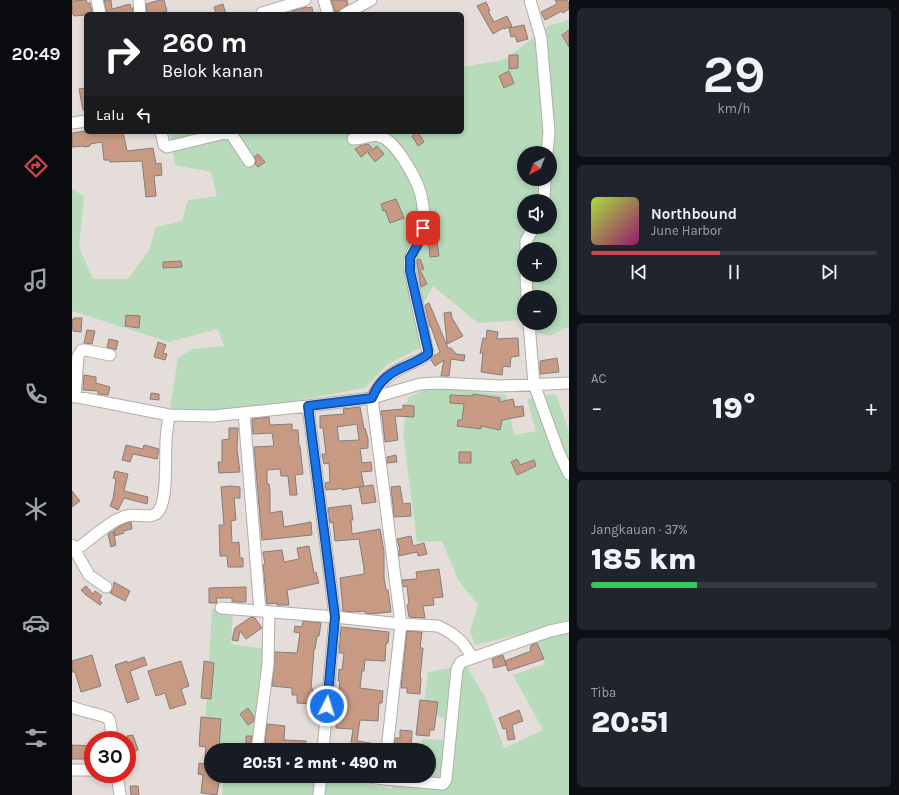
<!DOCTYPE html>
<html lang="id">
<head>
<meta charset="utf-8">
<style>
  :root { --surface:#171b24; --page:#20242c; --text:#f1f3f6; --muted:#9ea1a6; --line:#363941; --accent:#d44450 }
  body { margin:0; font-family:Karla,sans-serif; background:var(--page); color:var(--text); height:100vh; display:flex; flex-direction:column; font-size:15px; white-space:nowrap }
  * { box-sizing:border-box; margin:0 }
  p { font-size:13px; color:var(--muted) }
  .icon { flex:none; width:22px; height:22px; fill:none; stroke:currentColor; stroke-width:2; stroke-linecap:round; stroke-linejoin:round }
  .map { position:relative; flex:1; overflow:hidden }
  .side { display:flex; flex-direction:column; gap:8px; padding:8px; background:#0d0f14; width:330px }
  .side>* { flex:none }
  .hud { position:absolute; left:12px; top:12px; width:380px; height:122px; border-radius:6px; box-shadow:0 2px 6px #0003; background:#202124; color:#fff; overflow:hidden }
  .needle { width:26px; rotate:222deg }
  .buttons { position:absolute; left:445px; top:146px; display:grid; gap:8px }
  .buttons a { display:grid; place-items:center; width:40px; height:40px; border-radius:50%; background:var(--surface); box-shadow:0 2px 6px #0003; font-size:20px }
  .speed { position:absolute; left:12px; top:731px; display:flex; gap:8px; font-size:20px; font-weight:700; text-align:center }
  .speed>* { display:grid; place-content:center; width:52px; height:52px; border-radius:50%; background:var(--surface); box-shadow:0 2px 6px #0003; line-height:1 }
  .speed .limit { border:6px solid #d22; background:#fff; color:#111 }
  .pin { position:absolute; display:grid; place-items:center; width:34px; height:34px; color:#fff; margin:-17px; border-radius:8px; box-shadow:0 2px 6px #0006 }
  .me { position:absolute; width:44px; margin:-22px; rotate:5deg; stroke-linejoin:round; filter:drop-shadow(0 0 3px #0008) }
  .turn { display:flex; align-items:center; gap:14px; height:84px; padding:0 12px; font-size:18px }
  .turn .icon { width:52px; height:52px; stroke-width:2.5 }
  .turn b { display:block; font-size:28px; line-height:34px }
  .then { display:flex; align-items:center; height:38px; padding:0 12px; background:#0003; gap:8px; font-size:15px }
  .big { font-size:30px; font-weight:800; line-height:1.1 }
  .side .tile { flex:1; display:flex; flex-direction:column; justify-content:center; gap:6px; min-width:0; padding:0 14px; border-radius:6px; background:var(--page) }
  .side .dial { align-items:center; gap:0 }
  .dial b { font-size:52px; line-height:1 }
  .song { display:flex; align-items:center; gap:12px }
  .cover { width:48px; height:48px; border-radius:6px; background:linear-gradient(135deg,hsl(80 70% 55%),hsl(320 70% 35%)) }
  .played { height:4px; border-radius:2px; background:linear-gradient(90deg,var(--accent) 45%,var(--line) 45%) }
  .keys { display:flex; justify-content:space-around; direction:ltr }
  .heat { display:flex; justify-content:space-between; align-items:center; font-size:22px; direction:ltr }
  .charge { height:6px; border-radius:3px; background:linear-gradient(90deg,#34c759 37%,var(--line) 0) }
  .trip { position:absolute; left:132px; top:743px; width:232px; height:40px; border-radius:20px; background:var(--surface); box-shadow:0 2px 6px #0003; font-weight:800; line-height:40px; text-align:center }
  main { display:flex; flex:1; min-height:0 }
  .dock { display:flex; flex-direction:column; width:72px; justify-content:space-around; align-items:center; background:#090b0e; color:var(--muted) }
  .dock .icon { width:28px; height:28px }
  .dock .current { color:var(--accent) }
  .dock b { font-size:18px; color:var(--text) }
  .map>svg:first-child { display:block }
  .green { fill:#b8dbbc; fill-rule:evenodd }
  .building { fill:#c89a83; stroke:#847e7b; fill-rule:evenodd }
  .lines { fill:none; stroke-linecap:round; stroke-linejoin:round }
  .minor-casing { stroke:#b3aca9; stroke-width:13 }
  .minor { stroke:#fff; stroke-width:11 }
  .route-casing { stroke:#114b97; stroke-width:10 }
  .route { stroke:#1a73e8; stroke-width:7 }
</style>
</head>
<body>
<main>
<nav class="dock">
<b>20:49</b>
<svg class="icon current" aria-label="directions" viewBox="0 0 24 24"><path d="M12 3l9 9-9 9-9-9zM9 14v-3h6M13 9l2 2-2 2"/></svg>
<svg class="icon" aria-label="music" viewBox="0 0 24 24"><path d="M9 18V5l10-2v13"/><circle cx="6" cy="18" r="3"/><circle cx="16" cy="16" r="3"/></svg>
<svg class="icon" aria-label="phone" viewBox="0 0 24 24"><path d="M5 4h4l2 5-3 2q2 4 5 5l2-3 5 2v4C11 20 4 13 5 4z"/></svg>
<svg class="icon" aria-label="climate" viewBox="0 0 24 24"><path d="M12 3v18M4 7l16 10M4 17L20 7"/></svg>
<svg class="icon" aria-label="car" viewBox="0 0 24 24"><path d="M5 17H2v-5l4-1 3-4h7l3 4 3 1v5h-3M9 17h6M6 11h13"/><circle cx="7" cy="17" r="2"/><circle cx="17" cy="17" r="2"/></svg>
<svg class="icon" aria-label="filters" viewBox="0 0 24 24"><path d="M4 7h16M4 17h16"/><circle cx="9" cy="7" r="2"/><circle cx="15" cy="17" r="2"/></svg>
</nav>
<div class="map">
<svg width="497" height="795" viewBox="0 0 497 795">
  <rect width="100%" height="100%" fill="#e4ddd9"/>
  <path class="green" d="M497,20V328L495,327L478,336L455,330L448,320L406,323L361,286L346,313L348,348L316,364L293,388L206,404L115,413L98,408L106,358L121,349L152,346L146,329L97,342L0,311V189L12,196L7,247L21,279H56L77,250L84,227L110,221L116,200L145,196L139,172L103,165L98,132H390V67L432,60L478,25ZM452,153H478V179H452ZM452,201H478V227H452ZM452,249H478V275H452ZM452,297H478V323H452Z
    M353,389H376L434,395L442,435L464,431L455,399L484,394L497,432V795H150L152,776H259L320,789L322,776H357V750H349L350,739L373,740L372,718L351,709L356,672L394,665L413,697L432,748L471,730L441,675L473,664L460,631L403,645L398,631L406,605L386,580L370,541L345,542L331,434L336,398Z
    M140,609L161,611L159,644L193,649L182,750H154V749L132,745Z"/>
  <path class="building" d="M14,0L15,3H18L20,12L17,13V14H14V15L2,16L1,14H0V1Z
    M32,0H39L40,9L58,4L59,8H61V14H35Z
    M88,0H92L95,11L83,14H75L74,4Z
    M259,0H275L276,4L267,11L263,12Z
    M483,0H495L497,3V9L491,13L490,11L473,20L469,12L485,4Z
    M414,2L418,11H416L422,22L435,16L440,26L432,29L431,28L421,34L405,6Z
    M151,4L154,14H144L142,7Z
    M235,7V8L240,7L241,14H220V11Z
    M452,25L456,39L445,42L443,36L439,37L437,28Z
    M497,30V47L490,35Z
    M437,55H446V68L437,69Z
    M437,71L442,83L432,88L427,76Z
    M14,88V110H11L7,89Z
    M14,131V132H51L55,151L81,148L84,164L89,163L90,175L82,176L84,196L74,197L70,161L38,162L37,160H32L30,142L18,144V146L12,147V146L0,147V133Z
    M346,132L352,142L346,146L340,136Z
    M296,144L300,148L289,157L283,149L288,146Z
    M305,146L312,154L303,162L296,153Z
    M186,154L193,162L186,167L183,164L184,160L182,157Z
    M324,199L332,218L318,223L313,210L311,211L309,204Z
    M358,228L361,236L364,235L367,256L358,257L357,246H356L355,240Z
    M348,259L352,269L348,270L355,284L349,287L345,263V260Z
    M109,261L110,267L91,268V262Z
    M357,303L376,348H379L384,354L393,355L392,361L379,359L377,376H369L372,360L363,366L359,360L362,356L368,352L359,327H358L353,305Z
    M379,312L380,318L391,336L375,344L372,313Z
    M54,315L68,316L67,328L53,326Z
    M2,318H10L9,332L1,331L0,319L2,320Z
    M15,330L23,331L20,344L12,343Z
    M415,330L426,332L425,339L446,338L447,356L439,357L438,367L431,366L430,375L409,372L411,353H408L411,338L414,339Z
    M37,339L46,341L44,350L35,347Z
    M86,342L94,345L91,353L95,354L93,360L82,357Z
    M485,358L487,372L468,374V361Z
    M12,375L24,377V383L38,387L36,395L26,394V391L11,390Z
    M79,393L87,394V400L78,399Z
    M401,394L428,398L427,402L441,399L443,407L451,406L452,416L430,420L428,430L409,426V429L385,426L386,420H390L392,404L378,403V395L401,396Z
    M331,405L342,406V417L323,416L326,440L313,442L310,415H309V411L331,409Z
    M288,407L292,429L293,428L296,439V448L288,449L290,463L299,462L300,471L289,472L292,486L270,490V488L260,490L259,489L254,490L253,483L258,482L257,463L252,464L250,454H254L251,428H248V416L272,414L271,409ZM285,424L287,440L267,441L265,427Z
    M197,417L198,425L220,424V430H226L227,446H228L231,474L223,475L225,495H218L216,476H209L208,469L195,470V484H197L198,491V513L210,511L212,527L239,522L240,535L190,540L182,447L202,446L200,433L181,434L180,419Z
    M157,428H166L165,449L168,472L147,473L146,462H150V440L157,439Z
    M54,445L71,449L72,445L87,449L85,459L61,454L58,462L50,460Z
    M387,452H399V463H387Z
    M324,455L325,462L315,463V457Z
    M445,459L448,465L462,460L464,466L445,475L439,462Z
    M43,471L56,474L52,491L76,497L75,504L52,498L46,510L38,506L41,499L44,479L41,478Z
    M301,485L304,502L290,504L287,487Z
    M158,486L168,487V498H162L164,520L159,521L160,543L167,542L168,558H171V567H156L155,556H148L147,525H152L149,487Z
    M328,486L331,504L338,503L339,516L322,517L319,487Z
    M0,491L8,501L0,507Z
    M279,505L281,520H279L280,534L308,529L312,552V578L314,590H316L319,612L298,614L293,613V611L281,612L271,611L268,578L292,574V568L287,539L263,541L261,522L258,523L256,508Z
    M59,522L60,529L51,531L52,533L43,536L42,530L50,525Z
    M41,531L44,545L39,547L36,534Z
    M339,536L341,546L352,543L355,554L346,556L345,552L327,556V550H328L325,539Z
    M237,546L242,573L244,572L247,583L215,590L217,605H205V603L195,604L191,565L193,564L191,552L210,550L212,562L227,559L225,548Z
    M367,569L371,597L361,598L362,605L351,606L353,618L337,617L335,605L337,604L335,586L331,587L330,580L345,579L344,572Z
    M42,582L58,591L53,601L38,593L41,588Z
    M14,586L21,594L23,591L30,596L27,600L30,603L28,605L14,595L9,590Z
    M174,587V602H160V598H144L145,603H137V588Z
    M179,617L183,618L190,628L174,639L168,631L166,641L160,640L163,628Z
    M231,621L249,623L247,636H245L243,649H242L239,689H241L240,704L225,703V695H220V688L200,686L203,652L225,653L228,633L222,632L223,626L230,627Z
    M269,627L317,632L316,643H314L313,661L293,660L292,671H290L288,688L311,691L310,703H307L306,721L288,720L285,741L304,744L303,750H278L281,729L264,728L268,681H266L267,669L270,670L272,653H267Z
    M335,631L350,632L348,648H351L348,678H349L348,694L335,693V688H329Z
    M465,643L472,659L436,671L433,661L459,651L458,648L459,647V645Z
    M20,655L29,686L9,692L3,672H0V661Z
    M431,655L434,665L422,668L420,659Z
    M72,657L75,665L58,671L67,699L55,703L43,665L55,661V663Z
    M109,661L117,686L109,689L114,704L98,709L93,693L84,696L76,671Z
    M132,661L142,663L139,699L129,698Z
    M348,700L366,702L362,730H358L357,736L344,735Z
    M176,708L182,717V721L176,725L168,714Z
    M447,710L451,721L440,725L443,739L436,740L434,728L431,729L427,718Z
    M129,717L149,719L147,750H139V776H148L145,795L129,793L131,775L126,774L127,763L132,764L134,747L127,746Z
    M195,724L213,726L212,740L234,741V750H215V749L193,746Z
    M328,730L340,731L339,750H327V748L322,747L323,738H328Z
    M61,735L66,750L55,754V736Z
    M174,736H180L178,748L174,747Z
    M0,745L21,746V755H17V759H0Z
    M58,786H66L67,795H59Z"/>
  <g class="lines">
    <defs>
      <path id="minor" d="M25,0L28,14
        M67,0L68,14
        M252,0L256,14
        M458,0L469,38L477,132L475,153
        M190,14V13L233,0
        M273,14L299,0
        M0,123L14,121
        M89,132L92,145L95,147L157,132L160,135L177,161
        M281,139C291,140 300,132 310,137C326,144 348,184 350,200C352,209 352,220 351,228C350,240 341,247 338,259C337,262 338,267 338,271L356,353C353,358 346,361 340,363C322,371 308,379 300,398L329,624L315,750
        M472,201L473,179
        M454,249V241L462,227
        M454,275L455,297
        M457,323L462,384L487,453L497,474
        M0,396L97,415L141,416L236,406L300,398L348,384L367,383L429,386L497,383
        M3,397L6,356L10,350H13L38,355
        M236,406L263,617L251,750
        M172,413L188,611L263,617L329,624L366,626L379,633L390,642L401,658
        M0,545L17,575L34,587
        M3,550C19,540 35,522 54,516C64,513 79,520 86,512C96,500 93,458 94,442C94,433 96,424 97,415
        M149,608L188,611
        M0,707C6,710 34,716 36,718C40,723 39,734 40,740
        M185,750L196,664L197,612
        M0,770H21
        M45,774L48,795
        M292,776L312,779V776
        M312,779L371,784L374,780L385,669L389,662L478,631L497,627
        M247,795L249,776"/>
    </defs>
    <use href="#minor" class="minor-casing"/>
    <use href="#minor" class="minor"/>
  </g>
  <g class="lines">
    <defs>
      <path id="route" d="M255,706L263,617L236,406L300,398C307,380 319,372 336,365C343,362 350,359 356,354V350L338,271V258L349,238L351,228"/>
    </defs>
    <use href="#route" class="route-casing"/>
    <use href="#route" class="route"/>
  </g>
</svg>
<div class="buttons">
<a><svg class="needle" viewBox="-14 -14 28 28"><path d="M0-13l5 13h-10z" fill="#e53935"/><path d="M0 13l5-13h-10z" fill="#9ea1a6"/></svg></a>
<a><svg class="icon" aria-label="sound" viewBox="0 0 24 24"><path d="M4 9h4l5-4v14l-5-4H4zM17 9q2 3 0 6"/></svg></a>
<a>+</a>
<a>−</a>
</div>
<div class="speed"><div class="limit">30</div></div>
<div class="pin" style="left:351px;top:228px;background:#d93025"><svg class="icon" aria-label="arrive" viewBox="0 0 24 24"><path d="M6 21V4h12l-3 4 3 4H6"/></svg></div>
<svg class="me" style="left:255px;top:706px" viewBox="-20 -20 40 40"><circle r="17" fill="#1a73e8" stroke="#fff" stroke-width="3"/><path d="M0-11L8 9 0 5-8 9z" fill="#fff"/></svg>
<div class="trip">20:51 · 2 mnt · 490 m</div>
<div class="hud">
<div class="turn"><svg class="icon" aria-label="right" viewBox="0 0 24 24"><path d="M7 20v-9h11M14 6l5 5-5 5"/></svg><div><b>260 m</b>Belok kanan</div></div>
<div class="then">Lalu<svg class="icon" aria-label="left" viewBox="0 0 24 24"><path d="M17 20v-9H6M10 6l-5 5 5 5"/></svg></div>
</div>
</div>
<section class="side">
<div class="tile dial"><b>29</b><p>km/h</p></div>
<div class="tile">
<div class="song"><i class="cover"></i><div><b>Northbound</b><p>June Harbor</p></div></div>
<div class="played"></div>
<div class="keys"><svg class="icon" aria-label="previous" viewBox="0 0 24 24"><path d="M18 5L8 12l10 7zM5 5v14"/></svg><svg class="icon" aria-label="pause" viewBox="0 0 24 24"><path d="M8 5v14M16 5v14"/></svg><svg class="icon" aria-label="next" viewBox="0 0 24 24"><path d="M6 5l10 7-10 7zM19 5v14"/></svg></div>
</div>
<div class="tile"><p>AC</p>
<div class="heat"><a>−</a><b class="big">19°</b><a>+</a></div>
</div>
<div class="tile"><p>Jangkauan · 37%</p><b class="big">185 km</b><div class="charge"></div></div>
<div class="tile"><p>Tiba</p><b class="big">20:51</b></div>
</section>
</main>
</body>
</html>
